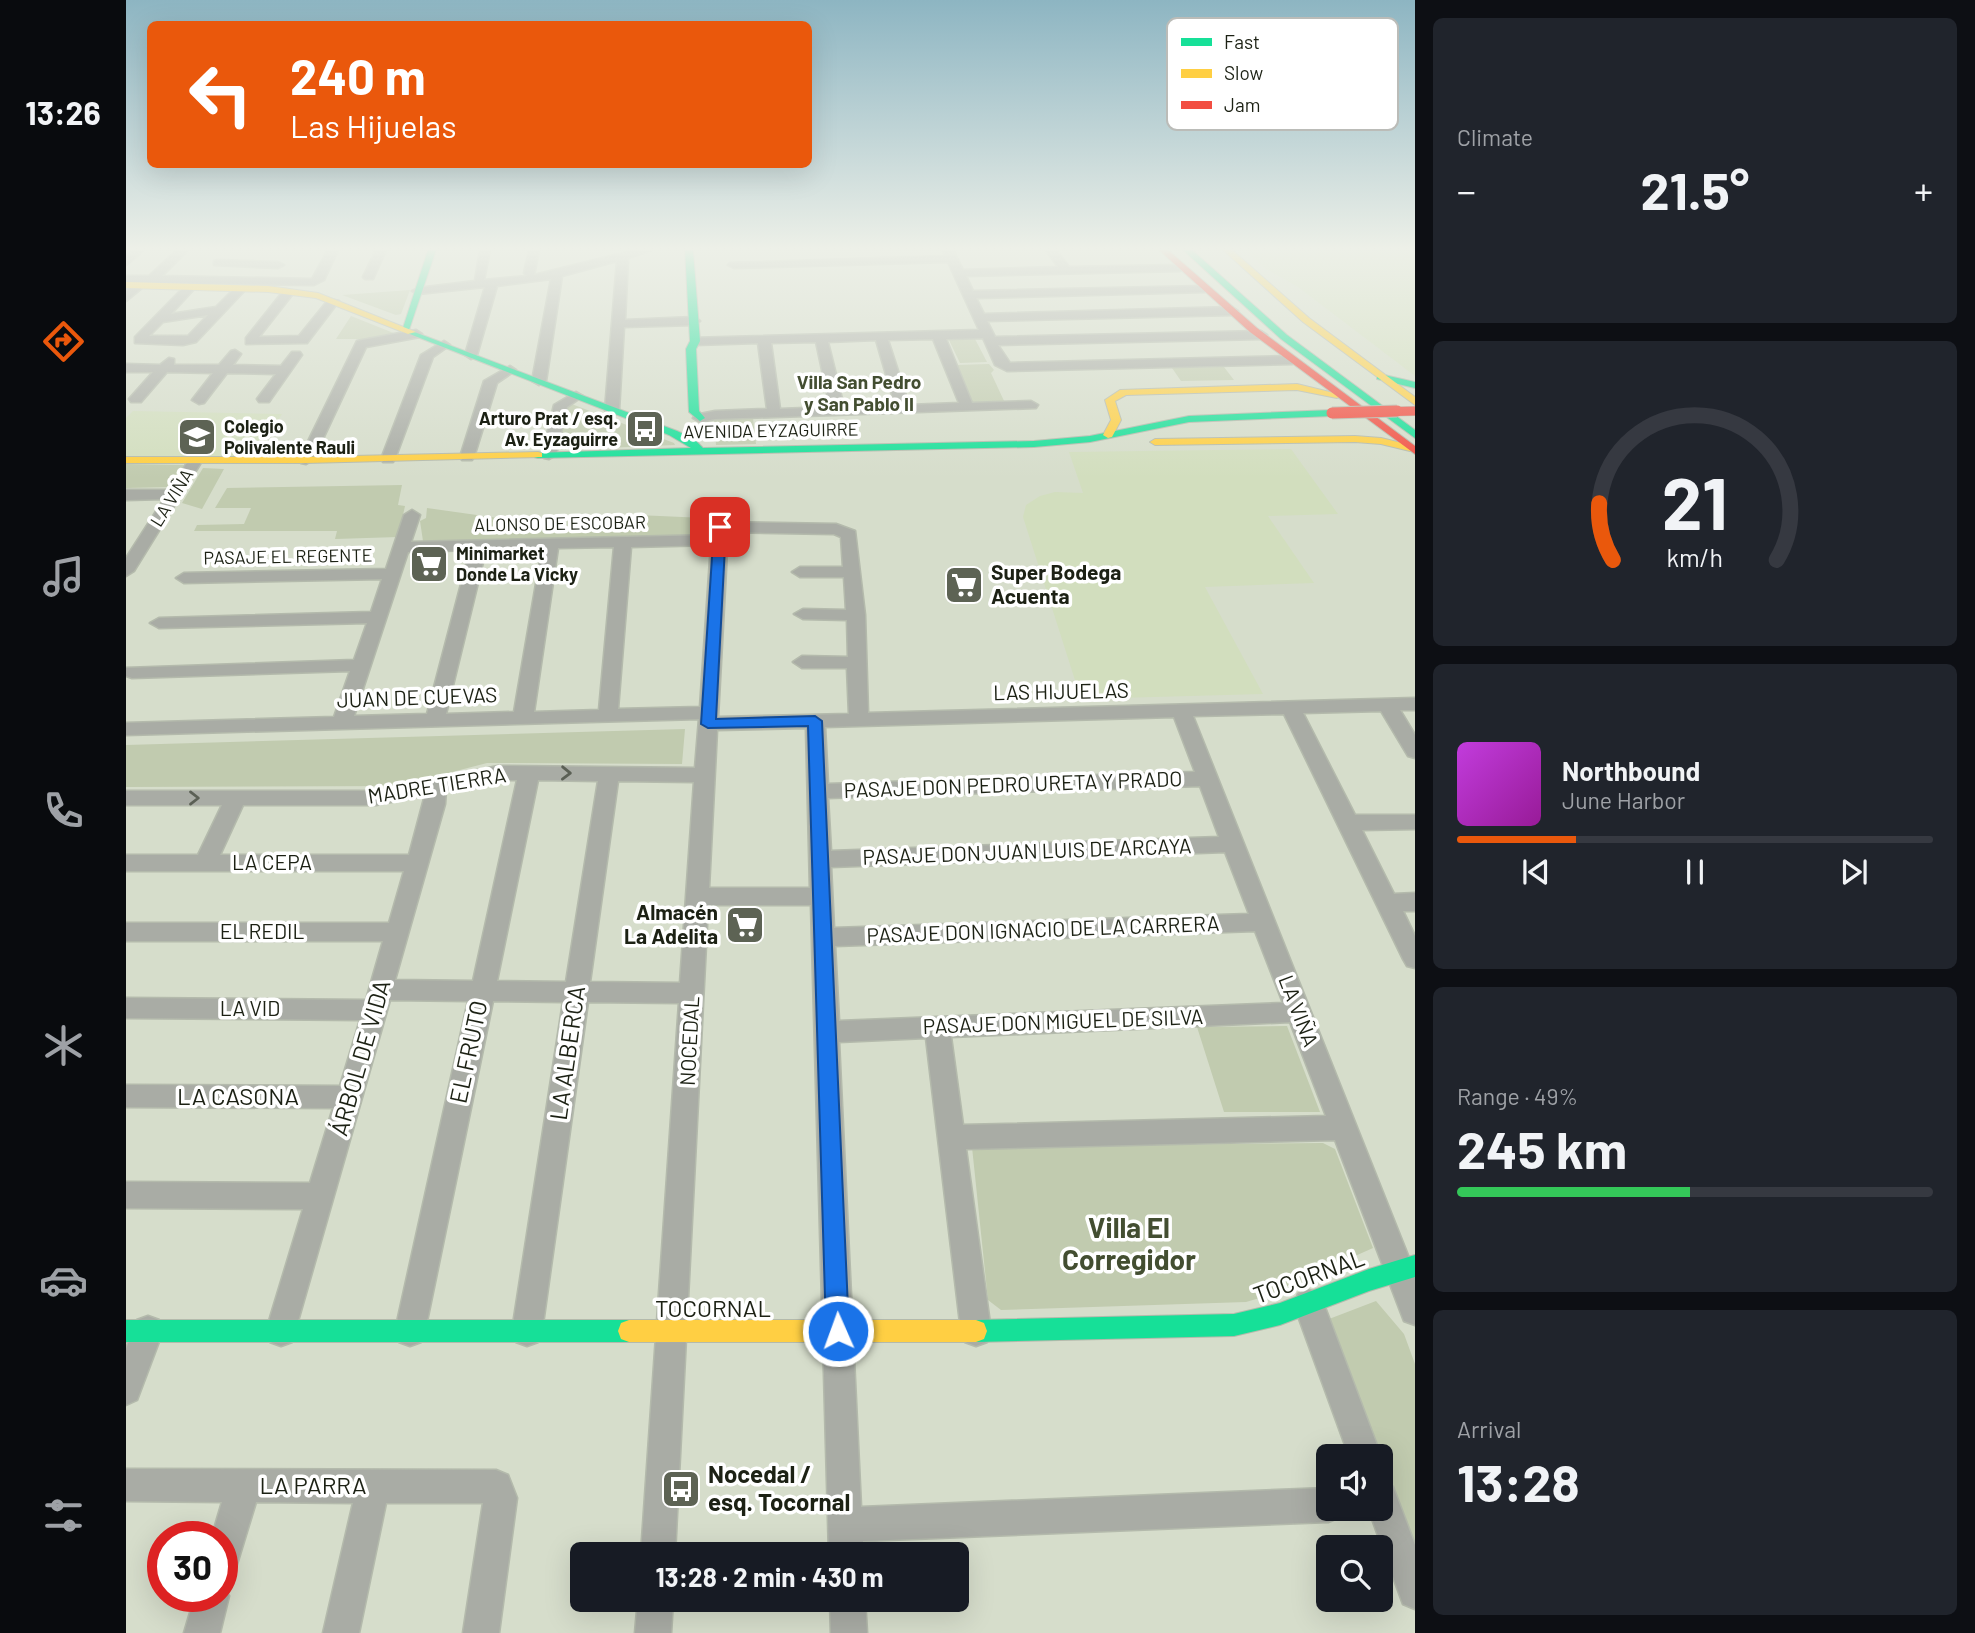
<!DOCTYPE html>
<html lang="en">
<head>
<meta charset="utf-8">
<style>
  :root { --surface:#171b24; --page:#20242c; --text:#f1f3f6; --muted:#9ea1a6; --line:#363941; --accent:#ea580c }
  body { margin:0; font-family:Barlow,sans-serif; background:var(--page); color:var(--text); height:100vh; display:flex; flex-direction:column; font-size:26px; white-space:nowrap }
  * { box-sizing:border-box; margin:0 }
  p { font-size:23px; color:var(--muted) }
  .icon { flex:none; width:38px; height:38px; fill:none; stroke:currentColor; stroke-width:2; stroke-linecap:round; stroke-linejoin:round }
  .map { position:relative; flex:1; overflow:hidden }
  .panel { display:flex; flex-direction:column; gap:18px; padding:18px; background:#0d0f14; width:560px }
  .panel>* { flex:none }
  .banner { position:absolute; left:21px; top:21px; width:665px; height:147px; border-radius:10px; box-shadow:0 7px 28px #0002; background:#ea580c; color:#fff; overflow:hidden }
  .controls { position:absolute; left:1190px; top:1444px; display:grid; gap:14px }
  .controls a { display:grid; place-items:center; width:77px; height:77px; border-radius:10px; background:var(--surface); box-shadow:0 7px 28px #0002; font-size:35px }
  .speed { position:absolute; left:21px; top:1521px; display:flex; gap:14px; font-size:35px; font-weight:700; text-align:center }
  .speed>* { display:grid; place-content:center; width:91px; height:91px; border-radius:50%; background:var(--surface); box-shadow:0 7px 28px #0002; line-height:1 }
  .speed .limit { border:10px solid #d22; background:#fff; color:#111 }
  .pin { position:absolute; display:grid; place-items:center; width:60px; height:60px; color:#fff; margin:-30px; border-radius:14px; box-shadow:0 4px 10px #0006 }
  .me { position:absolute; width:77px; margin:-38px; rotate:358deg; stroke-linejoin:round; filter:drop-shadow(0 0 5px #0008) }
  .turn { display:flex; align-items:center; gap:24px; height:147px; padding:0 28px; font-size:32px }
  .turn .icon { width:91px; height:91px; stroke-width:2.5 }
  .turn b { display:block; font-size:49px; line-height:60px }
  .big { font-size:52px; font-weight:700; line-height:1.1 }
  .panel .tile { flex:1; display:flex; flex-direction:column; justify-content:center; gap:10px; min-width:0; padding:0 24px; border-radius:10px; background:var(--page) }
  .panel .dial { align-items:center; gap:0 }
  .dial svg { height:182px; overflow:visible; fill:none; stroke:var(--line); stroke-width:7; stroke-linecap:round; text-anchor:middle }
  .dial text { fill:var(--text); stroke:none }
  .song { display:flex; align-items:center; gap:21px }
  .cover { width:84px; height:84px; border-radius:10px; background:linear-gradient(135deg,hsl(290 70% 55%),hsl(300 70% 35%)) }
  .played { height:7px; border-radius:4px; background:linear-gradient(90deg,var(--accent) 25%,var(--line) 25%) }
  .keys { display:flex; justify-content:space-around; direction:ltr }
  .heat { display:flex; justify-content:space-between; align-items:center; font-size:38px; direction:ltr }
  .charge { height:10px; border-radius:5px; background:linear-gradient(90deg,#34c759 49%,var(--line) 0) }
  .trip { position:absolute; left:444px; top:1542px; width:399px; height:70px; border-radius:10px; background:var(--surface); box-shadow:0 7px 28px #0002; font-weight:700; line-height:70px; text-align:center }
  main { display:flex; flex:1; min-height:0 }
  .menu { display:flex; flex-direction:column; width:126px; justify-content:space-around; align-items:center; background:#090b0e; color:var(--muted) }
  .menu .icon { width:49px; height:49px }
  .menu .active { color:var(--accent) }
  .menu b { font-size:32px; color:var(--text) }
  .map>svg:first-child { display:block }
  .built { fill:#d2debe }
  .green { fill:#c1cbaf }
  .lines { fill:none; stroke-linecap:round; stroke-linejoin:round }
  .street-casing { stroke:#b4baac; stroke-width:3 }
  .fast-casing { stroke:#b4baac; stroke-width:2 }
  .slow-casing { stroke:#b4baac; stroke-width:2 }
  .jam-casing { stroke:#b4baac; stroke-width:2 }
  .street { fill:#a9aca5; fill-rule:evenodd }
  .fast { fill:#16e098; fill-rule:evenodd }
  .slow { fill:#ffcf43; fill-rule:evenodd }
  .jam { fill:#f24e42; fill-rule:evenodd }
  .jam-bridge-far1-casing { stroke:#b4baac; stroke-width:10; stroke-linecap:butt }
  .jam-bridge-casing { stroke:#b4baac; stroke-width:13; stroke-linecap:butt }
  .jam-bridge-far1 { stroke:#f24e42; stroke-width:9 }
  .jam-bridge { stroke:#f24e42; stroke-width:11 }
  .oneway { stroke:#5b6055 }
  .route { fill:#1a73e8; stroke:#114b97; stroke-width:2 }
  .labels { text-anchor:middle; stroke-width:7; stroke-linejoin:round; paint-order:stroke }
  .far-poi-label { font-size:18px; font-weight:bold; fill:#1c2114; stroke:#fff; text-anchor:start }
  .far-street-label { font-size:18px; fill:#1c2114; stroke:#fff }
  .far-neighbourhood-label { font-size:19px; font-weight:bold; fill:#434e31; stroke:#fff }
  .poi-label { font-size:21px; font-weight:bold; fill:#1c2114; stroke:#fff; text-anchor:start }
  .street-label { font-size:21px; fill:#1c2114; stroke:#fff }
  .near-street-label { font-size:24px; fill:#1c2114; stroke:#fff }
  .near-poi-label { font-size:24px; font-weight:bold; fill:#1c2114; stroke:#fff; text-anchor:start }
  .near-neighbourhood-label { font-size:28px; font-weight:bold; fill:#434e31; stroke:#fff }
  .key { fill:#fff; stroke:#bbbcb8; stroke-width:2 }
  .key-label { font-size:19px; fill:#1c2114 }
</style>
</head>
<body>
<main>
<nav class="menu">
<b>13:26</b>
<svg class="icon active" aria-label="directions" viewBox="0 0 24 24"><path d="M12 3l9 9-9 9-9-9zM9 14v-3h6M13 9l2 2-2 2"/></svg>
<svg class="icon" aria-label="music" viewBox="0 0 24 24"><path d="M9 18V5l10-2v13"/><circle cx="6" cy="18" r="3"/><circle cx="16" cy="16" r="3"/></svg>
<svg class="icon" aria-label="phone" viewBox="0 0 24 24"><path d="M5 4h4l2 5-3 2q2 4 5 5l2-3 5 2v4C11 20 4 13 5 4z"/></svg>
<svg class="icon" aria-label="climate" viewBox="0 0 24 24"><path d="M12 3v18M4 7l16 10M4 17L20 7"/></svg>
<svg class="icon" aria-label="car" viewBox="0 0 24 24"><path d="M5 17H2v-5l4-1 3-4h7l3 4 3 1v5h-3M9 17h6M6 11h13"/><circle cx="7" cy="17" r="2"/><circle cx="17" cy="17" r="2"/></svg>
<svg class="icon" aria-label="filters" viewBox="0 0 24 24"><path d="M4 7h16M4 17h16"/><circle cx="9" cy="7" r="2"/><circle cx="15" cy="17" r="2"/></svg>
</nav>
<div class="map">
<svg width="1289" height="1633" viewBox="0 0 1289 1633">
  <rect width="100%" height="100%" fill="#d6ddcb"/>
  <path class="built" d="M1119,250H1289V376L1172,287L1137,267Z
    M7,411L155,414H156L128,460L0,456V418Z
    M1165,449L1212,514L1142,516L1188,583L1079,587L1137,694L955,699L897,517L900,505L914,496L929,492L957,493L943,452Z"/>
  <path class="green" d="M284,290L275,314L270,315L216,295Z
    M225,316L275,336L261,339H210Z
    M849,339L861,362L834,363L823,340Z
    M863,364L868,370L865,373L879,403L843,404L830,365Z
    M1098,367L1108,380L1055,381L1046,368Z
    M443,403L548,443L549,445L431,450Z
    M627,418L630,444L590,445L588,419Z
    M0,464L58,465L45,487L0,488Z
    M77,468L98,469L76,509L56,503Z
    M276,485L272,505L279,506L272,537L209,539L211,531H68L71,525L118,524L125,508H89L101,488Z
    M301,508L372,518L430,520L511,515L579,518V532L572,535L297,541L294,521L300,518Z
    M559,729L556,764L361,763L272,786L0,787V745Z
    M1161,1026L1194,1112H1098L1071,1027Z
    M1197,1143L1209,1149L1247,1248L1137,1297L1120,1302L875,1310L862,1300L846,1147Z
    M1250,1301L1278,1334L1289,1364V1543L1203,1319Z"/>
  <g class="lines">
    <defs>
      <path id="street" d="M7,250H18L0,265V256Z
        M51,250H62L36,276L186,279L202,250H212L198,280L188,285L17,283V287L0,301V291L9,283L0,282V276H23Z
        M250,250H260L247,279H239L237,277Z
        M354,250H364L358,280L401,276L398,273L403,250H413L408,275L509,250H526L502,258L499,320L568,317L574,321L568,325L498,327L493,410L491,413H481L479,410L491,261L436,276L420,381L413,385L406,381L425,279L371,286L351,355L345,359L339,355L359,287L292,294L286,291L292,288L349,281Z
        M817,250H827L837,270L932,267L920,250H930L943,267L1054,265L1060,268L1054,271L840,276L847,291L1079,286L1085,289L1079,292L850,298L858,314L1106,307L1112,311L1106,315L861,321L869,337L1135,331L1141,335L1135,339L872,345L884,363L1166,356L1172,360L1166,364L881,371L869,365L857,338L820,339L846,403L905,401L912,405L910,408L589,419L574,422L567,418L569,415L589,411L641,409L632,343L569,345L565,344V338L853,330L822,262L608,268L602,265L604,263L819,256ZM807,339L833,403L783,405L762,340ZM750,340L769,405L718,407L702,342ZM690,342L704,407L654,409L645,343Z
        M92,260L152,262L158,265L152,268L88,265V261Z
        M60,285L70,287L45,314L90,307L111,286L121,288L70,342L57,345L9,343V337ZM82,315L62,336H23L37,322Z
        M159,289L169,291L133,337L173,336L203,299L213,301L181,343L120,344V338Z
        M290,330L296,334L294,337L240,347L187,460L180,464L175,463L173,460L231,341Z
        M318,341L324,345L307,357L269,459L267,462H257L255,459L295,355Z
        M109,350L115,354L107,365L155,366L166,352H174L176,355L143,402H133L131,399L150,374L101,373L78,403L73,404L66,400L87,373L41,372L15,402H5L3,399L27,372H0V364L34,365L43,358L48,359V365H93L105,351Z
        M384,366L390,370L371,383L348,457L346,460H336L334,457L358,381Z
        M450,392L457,396L441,407L430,455L423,459L418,458L416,455L428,405Z
        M69,457L76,461L8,571L0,576V558L38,499L0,500V490H44L64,458Z
        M286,510L294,515L285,542L586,535V527L594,522L710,524L729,531L739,615L742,713L1289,698V710H1274L1289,735V758L1282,756L1255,711L1177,713L1229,815H1289V829L1236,830L1268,894L1289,893V911H1277L1289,936V968L1281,966L1277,959L1158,714L1067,716L1289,1273V1325L1278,1321L1209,1140L840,1149L865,1331L861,1342L850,1346L839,1342L835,1331L800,1038L713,1042L735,1507L1202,1488V1508H1217L1214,1517L1202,1522L737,1541V1554H703L685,905H582L549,1554H515L553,1003L462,1002L416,1331L412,1342L401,1346L390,1342L386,1331L437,1002L367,1001L299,1331L295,1342L284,1346L273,1342L269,1331L342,1001L264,1000L166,1342L155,1346L144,1342L140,1331L177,1209L0,1208V1182L184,1183L207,1108L0,1107V1085L214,1086L234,1020L0,1018V998L240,1000L257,941H0V923H263L278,871H0V855H72L96,805H0V791H250L372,766L569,768L573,719L0,735V723L208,717L224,671L6,678L0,676V668L228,660L241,623L33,628L24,623L33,618L245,612L256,579L58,583L50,578L58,573L260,569L278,515ZM602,532L708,534L715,537L717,567H674L666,572L674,577H718L720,610L677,609L668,614L677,619L721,620L722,657L676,656L667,662L676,668H721L723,714L592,717ZM585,545L574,707L492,709L505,547ZM488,547L473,710L408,712L432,548ZM416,549L388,712L320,714L360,550ZM344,550L301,714L228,716L282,552ZM1048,717L1069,772L702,784L699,727ZM680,728L684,888H583L591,730ZM372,780H391L347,981L269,980L319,804L320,790ZM412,780L472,781L440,982L371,981ZM492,781L568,782L554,983L464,982ZM1074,786L1093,837L705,851L702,798ZM299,795L283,855H94L117,805H250ZM1099,852L1123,914L708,928L705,867ZM1129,931L1157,1003L713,1021L709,946ZM1164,1022L1200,1116L837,1125L825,1037Z
        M1183,1290L1194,1294L1255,1456V1457L1223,1456L1168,1305L1172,1294Z
        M22,1316L33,1320L37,1331L11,1400L0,1405V1349L11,1320Z
        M0,1469L370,1470L382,1475L391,1498L373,1633H337L357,1503H260L233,1633H197L227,1503L130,1502L108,1574L96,1579V1536H86L96,1502L0,1501Z
        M1255,1482L1267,1487L1289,1545V1609L1277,1604L1242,1508H1255Z
        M96,1583L103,1596L94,1633H58L69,1596H96Z
        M512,1600H547L545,1633H509Z
        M704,1600H739L741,1633H705Z"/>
      <path id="fast" d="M302,250H310L283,330L551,431L568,439L577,448L908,441L964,436L1063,416L1206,410L1211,413L1206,416L1063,422L964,442L908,447L412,458L408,457V453L565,448L543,435L276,331Z
        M559,250H567L574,341L570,349L573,411L579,418L574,421L563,412L560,349L564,341Z
        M1057,250H1066L1161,335L1289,430V438L1155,339Z
        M1254,374L1289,382V388L1251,379V375Z
        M1289,1255V1277L1243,1291L1154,1325L1108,1336L850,1342L842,1339L839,1331L842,1323L850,1320L1108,1314L1154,1303L1243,1269Z
        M0,1320H503L511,1323L514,1331L511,1339L503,1342H0Z"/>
      <path id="slow" d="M1097,250H1106L1183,318L1289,397V405L1177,322Z
        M0,282L142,286L192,293L290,332L282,334L190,298L142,292L0,288Z
        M1171,384L1216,395L1211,398L1171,390L1000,395L989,401L995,420L986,437L982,438L977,435L985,420L979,400L994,390Z
        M1229,436L1255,438L1288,446L1289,449L1284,451L1255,444L1229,442L1029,445L1024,442L1029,439Z
        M412,452L416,453V457L180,463H0V457H180Z
        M503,1320H850L858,1323L861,1331L858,1339L850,1342H503L495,1339L492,1331L495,1323Z"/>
      <path id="jam" d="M1033,250H1042L1131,328L1289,446V454L1124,332Z"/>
    </defs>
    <use href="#street" class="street-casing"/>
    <use href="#fast" class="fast-casing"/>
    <use href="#slow" class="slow-casing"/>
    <use href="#jam" class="jam-casing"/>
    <use href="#street" class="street"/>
    <use href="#fast" class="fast"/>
    <use href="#slow" class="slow"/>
    <use href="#jam" class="jam"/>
    <defs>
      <path id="jam-bridge-far1" d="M1206,413L1289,411"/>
      <path id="jam-bridge" d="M1206,413L1271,411"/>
    </defs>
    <use href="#jam-bridge-far1" class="jam-bridge-far1-casing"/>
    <use href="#jam-bridge" class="jam-bridge-casing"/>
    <use href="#jam-bridge-far1" class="jam-bridge-far1"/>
    <use href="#jam-bridge" class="jam-bridge"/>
  </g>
  <defs><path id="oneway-chevron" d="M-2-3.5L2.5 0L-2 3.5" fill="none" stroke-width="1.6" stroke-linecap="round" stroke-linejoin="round" transform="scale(1.75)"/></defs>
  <g class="oneway">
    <use href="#oneway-chevron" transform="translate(440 773) rotate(1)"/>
    <use href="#oneway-chevron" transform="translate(68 798)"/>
  </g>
  <linearGradient id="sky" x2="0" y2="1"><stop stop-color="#8db5c2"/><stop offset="0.52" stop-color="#edf0e8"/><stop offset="1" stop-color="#edf0e8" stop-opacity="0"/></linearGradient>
  <rect width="1289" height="478" fill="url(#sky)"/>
  <path class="route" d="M594,524L600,527L590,719L689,716L696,721L723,1331L720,1339L712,1343L704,1339L700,1331L682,726L582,728L575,724L588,527Z"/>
  <defs>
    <symbol id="bus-square" viewBox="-11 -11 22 22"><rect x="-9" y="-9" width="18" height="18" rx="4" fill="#5d6354" stroke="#fff"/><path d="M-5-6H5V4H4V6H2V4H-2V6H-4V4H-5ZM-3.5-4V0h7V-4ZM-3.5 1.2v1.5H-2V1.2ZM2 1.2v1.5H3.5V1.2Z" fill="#fff"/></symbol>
    <symbol id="school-square" viewBox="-11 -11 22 22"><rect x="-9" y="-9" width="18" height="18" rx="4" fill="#5d6354" stroke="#fff"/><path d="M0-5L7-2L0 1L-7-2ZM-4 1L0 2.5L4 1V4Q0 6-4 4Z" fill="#fff"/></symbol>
    <symbol id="supermarket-square" viewBox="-11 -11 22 22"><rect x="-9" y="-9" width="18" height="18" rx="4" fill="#5d6354" stroke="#fff"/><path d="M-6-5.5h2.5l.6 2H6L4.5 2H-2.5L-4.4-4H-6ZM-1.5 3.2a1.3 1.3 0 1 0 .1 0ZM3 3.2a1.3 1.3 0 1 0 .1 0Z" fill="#fff"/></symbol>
  </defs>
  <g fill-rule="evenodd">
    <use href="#bus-square" x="497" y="407" width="44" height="44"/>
    <use href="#school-square" x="49" y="415" width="44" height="44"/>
    <use href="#supermarket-square" x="281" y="542" width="44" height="44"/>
    <use href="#supermarket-square" x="816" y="563" width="44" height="44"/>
    <use href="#supermarket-square" x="597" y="903" width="44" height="44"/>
    <use href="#bus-square" x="533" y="1467" width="44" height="44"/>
  </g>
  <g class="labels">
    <g class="far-poi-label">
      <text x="492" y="425" text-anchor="end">Arturo Prat / esq.<tspan x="492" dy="21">Av. Eyzaguirre</tspan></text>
      <text x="98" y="433">Colegio<tspan x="98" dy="21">Polivalente Rauli</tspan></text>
      <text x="330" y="560">Minimarket<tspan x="330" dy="21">Donde La Vicky</tspan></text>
    </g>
    <g class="far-street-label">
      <text transform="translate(645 431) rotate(-1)" y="6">AVENIDA EYZAGUIRRE</text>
      <text transform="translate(46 498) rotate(-58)" y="6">LA VIÑA</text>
      <text transform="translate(434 524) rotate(-1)" y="6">ALONSO DE ESCOBAR</text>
      <text transform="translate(162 557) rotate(-1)" y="6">PASAJE EL REGENTE</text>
    </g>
    <g class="far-neighbourhood-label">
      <text x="733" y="389">Villa San Pedro<tspan x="733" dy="22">y San Pablo II</tspan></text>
    </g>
    <g class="poi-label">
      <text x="865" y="580">Super Bodega<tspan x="865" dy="24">Acuenta</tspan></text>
      <text x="592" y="920" text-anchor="end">Almacén<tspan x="592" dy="24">La Adelita</tspan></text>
    </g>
    <g class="street-label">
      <text transform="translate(935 692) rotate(-1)" y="7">LAS HIJUELAS</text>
      <text transform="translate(291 698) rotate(-2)" y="7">JUAN DE CUEVAS</text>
      <text transform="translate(887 785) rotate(-2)" y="7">PASAJE DON PEDRO URETA Y PRADO</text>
      <text transform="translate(311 786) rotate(-9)" y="7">MADRE TIERRA</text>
      <text transform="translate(901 852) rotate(-2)" y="7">PASAJE DON JUAN LUIS DE ARCAYA</text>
      <text x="146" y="870">LA CEPA</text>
      <text transform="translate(917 930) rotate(-2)" y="7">PASAJE DON IGNACIO DE LA CARRERA</text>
      <text x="136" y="939">EL REDIL</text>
      <text x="124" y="1016">LA VID</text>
      <text transform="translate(1172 1011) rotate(69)" y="7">LA VIÑA</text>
      <text transform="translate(937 1022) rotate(-2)" y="7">PASAJE DON MIGUEL DE SILVA</text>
      <text transform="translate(564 1041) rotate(-87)" y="7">NOCEDAL</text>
    </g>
    <g class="near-street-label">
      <text transform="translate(343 1052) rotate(-78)" y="8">EL FRUTO</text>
      <text transform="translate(442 1053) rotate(-82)" y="8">LA ALBERCA</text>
      <text transform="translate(235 1058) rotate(-74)" y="8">ÁRBOL DE VIDA</text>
      <text x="112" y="1105">LA CASONA</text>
      <text transform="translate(1183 1277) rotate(-20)" y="8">TOCORNAL</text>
      <text x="587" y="1317">TOCORNAL</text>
      <text x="187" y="1494">LA PARRA</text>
    </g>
    <g class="near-poi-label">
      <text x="582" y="1483">Nocedal /<tspan x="582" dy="28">esq. Tocornal</tspan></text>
    </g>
    <g class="near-neighbourhood-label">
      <text x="1003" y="1238">Villa El<tspan x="1003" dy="32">Corregidor</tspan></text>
    </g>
  </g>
  <rect x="1041" y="18" width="231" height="112" rx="10" class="key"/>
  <rect x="1055" y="38" width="31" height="8" fill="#16e098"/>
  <rect x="1055" y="69" width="31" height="9" fill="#ffcf43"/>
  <rect x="1055" y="101" width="31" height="8" fill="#f24e42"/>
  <g class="key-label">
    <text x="1098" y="49">Fast</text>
    <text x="1098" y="80">Slow</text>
    <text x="1098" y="112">Jam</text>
  </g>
</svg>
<div class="controls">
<a><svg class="icon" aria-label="sound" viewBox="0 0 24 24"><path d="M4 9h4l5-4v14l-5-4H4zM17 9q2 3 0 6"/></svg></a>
<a><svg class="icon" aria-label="search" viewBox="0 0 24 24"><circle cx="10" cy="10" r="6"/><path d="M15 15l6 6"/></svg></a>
</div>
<div class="speed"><div class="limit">30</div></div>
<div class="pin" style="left:594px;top:527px;background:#d93025"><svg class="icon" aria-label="arrive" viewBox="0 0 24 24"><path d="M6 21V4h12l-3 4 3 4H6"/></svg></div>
<svg class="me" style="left:712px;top:1331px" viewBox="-20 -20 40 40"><circle r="17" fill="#1a73e8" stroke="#fff" stroke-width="3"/><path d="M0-11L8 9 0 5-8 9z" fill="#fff"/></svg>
<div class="trip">13:28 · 2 min · 430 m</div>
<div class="banner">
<div class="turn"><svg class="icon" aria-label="left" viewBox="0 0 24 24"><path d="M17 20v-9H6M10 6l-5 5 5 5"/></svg><div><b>240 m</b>Las Hijuelas</div></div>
</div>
</div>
<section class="panel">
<div class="tile"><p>Climate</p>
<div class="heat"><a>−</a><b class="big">21.5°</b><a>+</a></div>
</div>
<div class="tile dial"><svg viewBox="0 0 100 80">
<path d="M14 69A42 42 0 1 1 86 69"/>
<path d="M14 69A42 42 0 0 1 8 44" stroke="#ea580c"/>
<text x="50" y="56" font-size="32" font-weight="700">21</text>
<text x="50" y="72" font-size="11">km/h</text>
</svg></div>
<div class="tile">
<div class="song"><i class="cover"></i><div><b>Northbound</b><p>June Harbor</p></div></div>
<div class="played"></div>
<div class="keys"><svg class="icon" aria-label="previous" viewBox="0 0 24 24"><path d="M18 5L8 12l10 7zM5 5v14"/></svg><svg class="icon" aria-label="pause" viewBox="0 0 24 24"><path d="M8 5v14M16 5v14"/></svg><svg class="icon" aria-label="next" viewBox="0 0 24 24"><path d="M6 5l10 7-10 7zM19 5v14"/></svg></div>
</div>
<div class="tile"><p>Range · 49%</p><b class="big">245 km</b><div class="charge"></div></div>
<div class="tile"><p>Arrival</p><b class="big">13:28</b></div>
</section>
</main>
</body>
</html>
